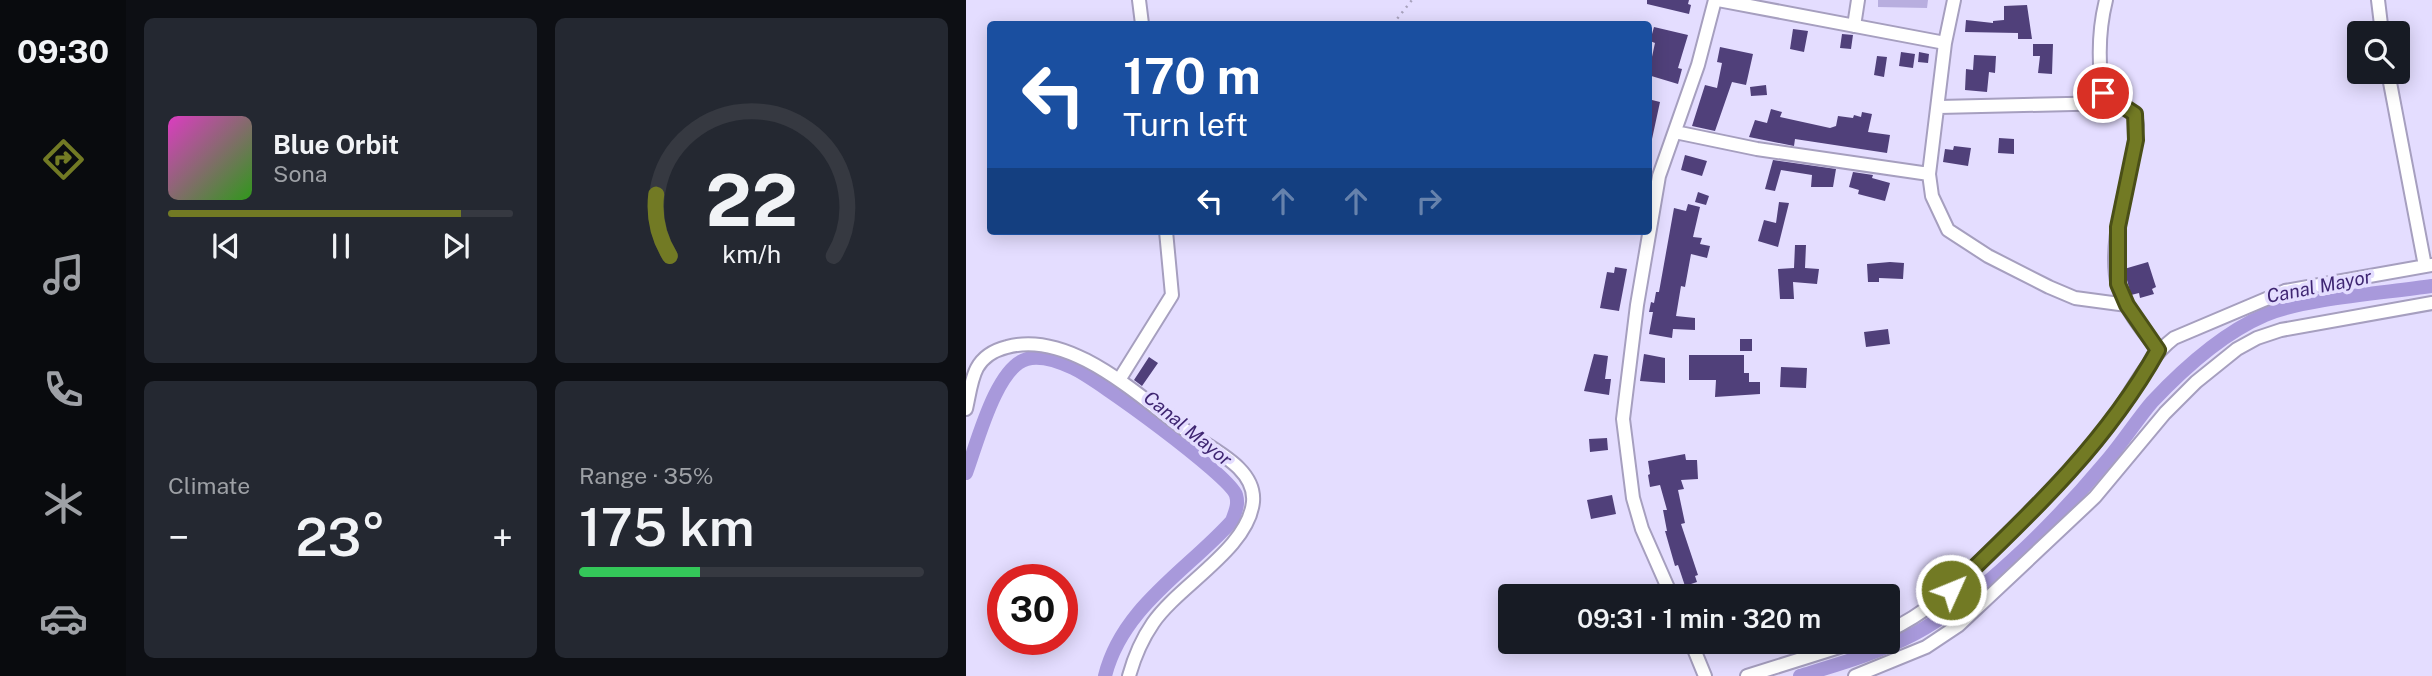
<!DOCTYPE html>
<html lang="en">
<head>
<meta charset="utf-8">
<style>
  :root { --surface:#171b24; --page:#242831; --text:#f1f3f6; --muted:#9ea1a6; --line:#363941; --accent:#727a24 }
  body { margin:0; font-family:"Public Sans",sans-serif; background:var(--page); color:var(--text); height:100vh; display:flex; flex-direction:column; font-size:26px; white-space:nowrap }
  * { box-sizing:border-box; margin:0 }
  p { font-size:23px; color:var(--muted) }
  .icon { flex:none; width:38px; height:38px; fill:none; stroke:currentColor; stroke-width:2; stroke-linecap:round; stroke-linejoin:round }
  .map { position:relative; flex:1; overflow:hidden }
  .sheet { display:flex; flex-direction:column; gap:18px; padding:18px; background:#0d0f14; width:840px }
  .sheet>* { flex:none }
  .hud { position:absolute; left:21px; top:21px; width:665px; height:214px; border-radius:7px; box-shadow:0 4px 18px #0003; background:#1a4fa0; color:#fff; overflow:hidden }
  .controls { position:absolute; left:1381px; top:21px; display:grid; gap:14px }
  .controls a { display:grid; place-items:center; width:63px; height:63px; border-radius:7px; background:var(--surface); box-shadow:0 4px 18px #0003; font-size:35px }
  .speed { position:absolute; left:21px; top:564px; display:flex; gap:14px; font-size:35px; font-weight:700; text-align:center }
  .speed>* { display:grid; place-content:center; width:91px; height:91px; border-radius:50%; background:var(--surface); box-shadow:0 4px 18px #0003; line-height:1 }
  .speed .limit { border:10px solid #d22; background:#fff; color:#111 }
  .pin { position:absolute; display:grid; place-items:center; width:60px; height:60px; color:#fff; margin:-30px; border:4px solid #fff; border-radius:50%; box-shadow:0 2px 7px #0007 }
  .me { position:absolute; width:77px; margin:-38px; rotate:46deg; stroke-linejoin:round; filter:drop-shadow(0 0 5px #0008) }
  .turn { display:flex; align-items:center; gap:24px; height:147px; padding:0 21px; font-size:32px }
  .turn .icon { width:91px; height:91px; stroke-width:2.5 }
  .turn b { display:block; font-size:49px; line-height:60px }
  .lanes { display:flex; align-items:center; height:66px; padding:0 21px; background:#0003; justify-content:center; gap:35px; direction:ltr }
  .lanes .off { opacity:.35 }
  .big { font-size:52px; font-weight:600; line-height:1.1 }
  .sheet .widget { flex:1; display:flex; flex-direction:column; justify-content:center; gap:10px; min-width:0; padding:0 24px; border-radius:10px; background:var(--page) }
  .sheet .dial { align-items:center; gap:0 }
  .dial svg { height:182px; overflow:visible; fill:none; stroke:var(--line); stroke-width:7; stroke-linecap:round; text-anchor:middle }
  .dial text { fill:var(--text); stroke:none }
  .song { display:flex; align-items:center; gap:21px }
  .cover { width:84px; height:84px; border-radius:10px; background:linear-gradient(135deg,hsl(310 70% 55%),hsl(110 70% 35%)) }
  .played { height:7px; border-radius:4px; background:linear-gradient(90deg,var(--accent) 85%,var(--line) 85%) }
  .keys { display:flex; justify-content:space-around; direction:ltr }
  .heat { display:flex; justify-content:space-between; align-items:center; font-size:38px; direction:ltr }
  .charge { height:10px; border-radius:5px; background:linear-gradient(90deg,#34c759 35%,var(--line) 0) }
  .sheet .tiles { flex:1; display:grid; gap:18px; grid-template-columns:repeat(2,1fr) }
  .trip { position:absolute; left:532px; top:584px; width:402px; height:70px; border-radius:7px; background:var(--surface); box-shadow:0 4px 18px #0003; font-weight:600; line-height:70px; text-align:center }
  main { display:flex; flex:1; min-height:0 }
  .menu { display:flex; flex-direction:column; width:126px; justify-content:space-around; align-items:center; background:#090b0e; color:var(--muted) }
  .menu .icon { width:49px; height:49px }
  .menu .active { color:var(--accent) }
  .menu b { font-size:32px; color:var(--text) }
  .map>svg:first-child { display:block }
  .green { fill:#b8aedf }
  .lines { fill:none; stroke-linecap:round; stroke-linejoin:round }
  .canal { stroke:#a899db; stroke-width:14 }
  .building { fill:#50407a }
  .minor-casing { stroke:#a69fbf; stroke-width:16 }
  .path { stroke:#a8a2bd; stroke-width:2.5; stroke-dasharray:2 5; stroke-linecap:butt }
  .minor { stroke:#fff; stroke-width:12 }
  .route-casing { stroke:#4a4f17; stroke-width:18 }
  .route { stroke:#727a24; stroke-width:12 }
  .labels { text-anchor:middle; stroke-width:7; stroke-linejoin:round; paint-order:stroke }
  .water-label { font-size:19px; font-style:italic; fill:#3f2672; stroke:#e4ddff }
</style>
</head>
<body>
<main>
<nav class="menu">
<b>09:30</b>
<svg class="icon active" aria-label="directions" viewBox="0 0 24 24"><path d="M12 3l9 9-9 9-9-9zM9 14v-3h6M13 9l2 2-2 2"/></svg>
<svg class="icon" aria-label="music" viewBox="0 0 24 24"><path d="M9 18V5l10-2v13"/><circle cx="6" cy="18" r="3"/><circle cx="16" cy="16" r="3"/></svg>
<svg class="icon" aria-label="phone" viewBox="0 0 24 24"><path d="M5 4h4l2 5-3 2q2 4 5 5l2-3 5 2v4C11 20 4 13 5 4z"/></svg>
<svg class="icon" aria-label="climate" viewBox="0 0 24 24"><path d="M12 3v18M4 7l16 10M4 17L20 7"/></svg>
<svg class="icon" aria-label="car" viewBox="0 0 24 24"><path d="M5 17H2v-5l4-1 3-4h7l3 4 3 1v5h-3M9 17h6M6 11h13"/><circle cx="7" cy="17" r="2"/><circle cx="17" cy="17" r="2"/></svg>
</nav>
<section class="sheet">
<div class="tiles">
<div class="widget">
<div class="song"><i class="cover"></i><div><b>Blue Orbit</b><p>Sona</p></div></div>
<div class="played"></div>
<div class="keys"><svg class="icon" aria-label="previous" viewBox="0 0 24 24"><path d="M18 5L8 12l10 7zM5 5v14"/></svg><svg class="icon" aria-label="pause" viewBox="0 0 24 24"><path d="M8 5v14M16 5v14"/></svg><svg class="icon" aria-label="next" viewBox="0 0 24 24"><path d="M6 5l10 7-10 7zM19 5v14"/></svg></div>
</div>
<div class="widget dial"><svg viewBox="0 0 100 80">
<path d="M14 69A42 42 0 1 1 86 69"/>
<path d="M14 69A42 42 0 0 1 8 42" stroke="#727a24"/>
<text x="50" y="56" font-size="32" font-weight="700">22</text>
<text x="50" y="72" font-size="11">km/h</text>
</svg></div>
<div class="widget"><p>Climate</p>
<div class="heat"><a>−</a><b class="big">23°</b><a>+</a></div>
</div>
<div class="widget"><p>Range · 35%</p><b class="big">175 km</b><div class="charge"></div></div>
</div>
</section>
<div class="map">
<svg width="1466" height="676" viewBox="0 0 1466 676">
  <rect width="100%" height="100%" fill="#e4ddff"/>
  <path class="green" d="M912,0H962L961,8L912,7Z"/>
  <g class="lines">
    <path class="canal" d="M0,473C11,444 30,367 61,359C76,355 94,362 107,368C131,379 263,475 270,495C273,505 269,512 266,521C222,570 156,607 139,676
      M834,676C873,664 912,653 948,634C1012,600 1090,521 1137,465C1155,445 1169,422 1186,402C1217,369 1257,333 1299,315C1340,298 1420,293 1466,286"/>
  </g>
  <path class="building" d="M681,0H723L722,4L725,5L723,14L681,4Z
    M1061,5L1066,39H1052V33L999,32L1000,20L1027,23V21L1038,20V6Z
    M688,27L722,35L712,68L716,69L712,84L682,75L689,43L684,41Z
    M827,29L842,31L838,52L824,49Z
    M876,34L887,35L885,49L874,48Z
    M1067,44H1087L1086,74L1072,73L1074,56H1067Z
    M754,47L787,54L780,85L766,82L749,131L726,126L739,85L751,88L756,63L751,62Z
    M935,52L949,54L947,68L933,66Z
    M953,52L963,54L962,63L952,62Z
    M1008,55L1030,56L1029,73L1023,72L1021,92L999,90L1000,69L1007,70Z
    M911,56L921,57L918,77L908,75Z
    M800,85L801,95L785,96L784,87Z
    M682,99L694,102L686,139H682Z
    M805,109L816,112L814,117L864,128L870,126L872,116L887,118L888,115L895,117L896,112L906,114L902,132L924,135L921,153L829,139L828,146L783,137L789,120L801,123Z
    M1033,138L1048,139V154L1032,153Z
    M988,146L1005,148L1002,166L977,162L979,149L987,150Z
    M719,155L741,161L736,176L715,170Z
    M807,160L870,169L867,187H845L846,175L815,170L809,191L799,189Z
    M887,172L907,175L906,178L924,183L919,201L892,194L893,190L883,187Z
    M732,192L743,196L740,205L729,202Z
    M813,202L823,203L812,247L792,241L798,220L810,223Z
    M722,204L734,207L727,237L736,238L734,244L744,246L741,258L725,254L719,287L715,286L710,316L729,318V330L707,329L706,338L683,334L687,312H683L685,302L688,303L690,292H693L708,208L720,211Z
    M829,245H840L839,268L853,269L851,284L827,282L828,299H814L812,269L828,268Z
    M924,262L938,263L937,279L913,278V282H902L901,264Z
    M1182,262L1190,287L1186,289L1188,294L1174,298L1173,293L1165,295L1158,269Z
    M649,267L661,269L653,311L634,308L641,272L648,273Z
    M922,329L924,344L900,347L898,332Z
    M774,339H786V351H774Z
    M628,354L642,356L639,379H645L643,395L618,391Z
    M678,354L699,358V383L674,381Z
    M723,355H778V373H783V382H794V394L749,397L750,380H723Z
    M183,357L192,363L176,386L168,380Z
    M815,367L841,368L840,388L814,387Z
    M641,438L642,450L624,452L623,439Z
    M719,454L720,460H731L732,479L715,480L718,489L712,490L719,523L715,524L732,575L729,576L731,582L719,586L712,565L709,566L699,531H701L697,510H701L694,485L684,487L682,475L684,474L682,461Z
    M646,495L650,514L625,519L621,500Z
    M973,563L981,579L971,585L962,568Z"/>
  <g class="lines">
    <defs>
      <path id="minor" d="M173,0L176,24
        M752,0L979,43
        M988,0L979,43L963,174L966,196L982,230L1022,256L1083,287L1109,298L1161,305
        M1140,0C1132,32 1132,61 1137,93L1169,114L1171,125C1168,172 1140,239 1152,286C1159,309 1177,331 1192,350
        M1412,0L1416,33
        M888,26L892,0
        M1422,72L1459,266
        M973,107L1148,103
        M709,132L791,149L963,174
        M153,380L206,295L200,231
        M0,409C3,396 5,379 11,368C17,357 29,350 41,347C106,329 176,400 226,435C249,451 290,469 287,502C282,549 213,585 187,623C176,639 168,658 163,676
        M706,597L676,529L667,498L657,419L671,305L693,176L732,65L749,0
        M922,631C964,612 995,580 1028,549C1066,512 1105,474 1138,432C1161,402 1178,361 1208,338L1319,291L1466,265
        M725,642L739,676
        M781,676L889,642
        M889,676L960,647L993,625L1129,497L1199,413L1230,382L1271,349L1291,338L1315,330L1466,303"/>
    </defs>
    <use href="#minor" class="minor-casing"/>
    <path class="path" d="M427,24L446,0"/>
    <use href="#minor" class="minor"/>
  </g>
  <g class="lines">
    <defs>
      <path id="route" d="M985,590C1062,516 1139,445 1192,350L1161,305L1152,284V227L1170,140L1169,114L1137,93"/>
    </defs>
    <use href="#route" class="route-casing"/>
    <use href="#route" class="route"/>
  </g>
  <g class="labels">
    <g class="water-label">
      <text transform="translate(1353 286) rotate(-11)" y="7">Canal Mayor</text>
      <text transform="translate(222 428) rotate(39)" y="7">Canal Mayor</text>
    </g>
  </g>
</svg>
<div class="controls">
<a><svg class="icon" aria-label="search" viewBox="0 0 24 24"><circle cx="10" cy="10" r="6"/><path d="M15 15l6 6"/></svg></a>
</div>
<div class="speed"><div class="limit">30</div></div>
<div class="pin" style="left:1137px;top:93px;background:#d93025"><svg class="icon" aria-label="arrive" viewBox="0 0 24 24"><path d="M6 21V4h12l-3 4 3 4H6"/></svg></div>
<svg class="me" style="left:985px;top:590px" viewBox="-20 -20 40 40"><circle r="17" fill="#727a24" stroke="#fff" stroke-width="3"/><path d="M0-11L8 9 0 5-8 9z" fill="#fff"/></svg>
<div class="trip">09:31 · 1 min · 320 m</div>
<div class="hud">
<div class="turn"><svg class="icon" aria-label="left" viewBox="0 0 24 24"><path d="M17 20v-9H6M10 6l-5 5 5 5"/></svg><div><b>170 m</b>Turn left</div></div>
<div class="lanes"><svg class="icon" aria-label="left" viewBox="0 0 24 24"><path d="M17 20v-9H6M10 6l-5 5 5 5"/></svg><svg class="icon off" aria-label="ahead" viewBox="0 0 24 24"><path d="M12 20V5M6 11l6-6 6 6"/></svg><svg class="icon off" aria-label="ahead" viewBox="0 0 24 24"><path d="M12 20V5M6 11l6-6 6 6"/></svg><svg class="icon off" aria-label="right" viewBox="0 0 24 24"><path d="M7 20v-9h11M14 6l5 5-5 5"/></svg></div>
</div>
</div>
</main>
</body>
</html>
